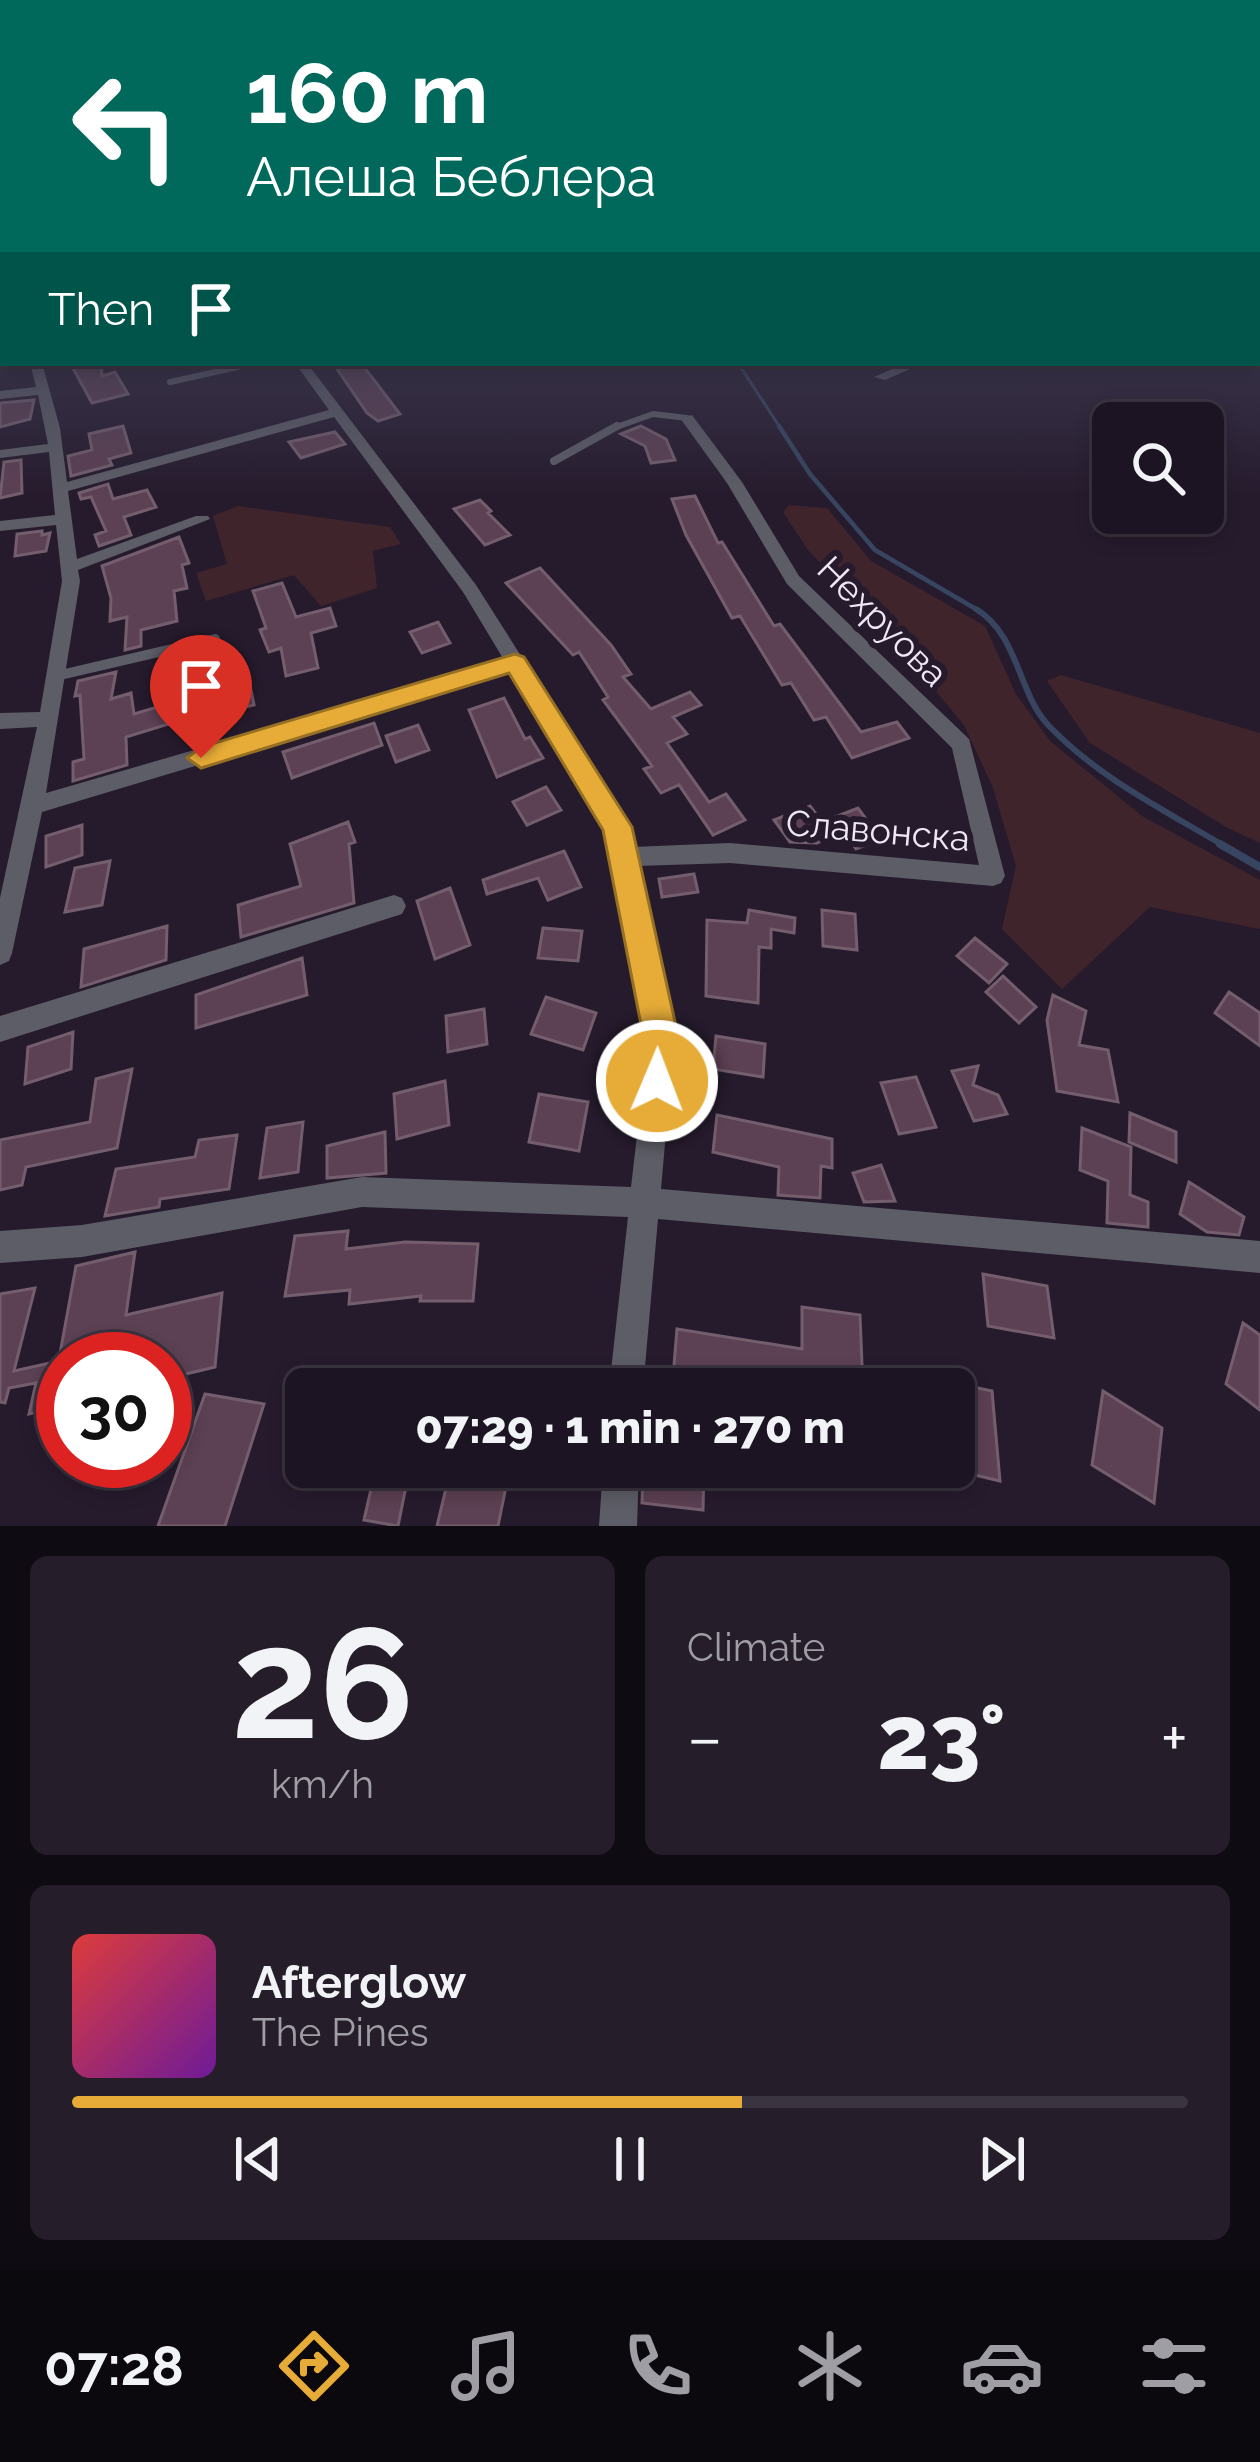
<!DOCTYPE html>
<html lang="en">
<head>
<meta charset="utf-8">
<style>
  :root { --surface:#1c1422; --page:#251d2a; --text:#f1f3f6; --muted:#a09ea5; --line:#3a3340; --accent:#e7ac37 }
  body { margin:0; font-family:Raleway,sans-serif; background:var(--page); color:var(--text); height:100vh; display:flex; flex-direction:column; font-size:45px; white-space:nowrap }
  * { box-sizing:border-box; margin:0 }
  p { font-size:39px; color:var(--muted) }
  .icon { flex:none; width:66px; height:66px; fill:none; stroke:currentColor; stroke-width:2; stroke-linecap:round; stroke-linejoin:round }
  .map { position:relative; height:1526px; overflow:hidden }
  .details { display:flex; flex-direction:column; gap:30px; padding:30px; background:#0f0b13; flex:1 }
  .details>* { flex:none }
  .hud { position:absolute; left:0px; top:0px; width:1260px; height:366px; box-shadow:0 6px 18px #0003,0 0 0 3px var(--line); background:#00695c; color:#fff; overflow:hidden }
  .fabs { position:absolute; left:1092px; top:402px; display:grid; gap:24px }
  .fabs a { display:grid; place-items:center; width:132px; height:132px; border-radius:18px; background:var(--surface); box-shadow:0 6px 18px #0003,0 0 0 3px var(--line); font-size:60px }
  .speed { position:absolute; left:36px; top:1332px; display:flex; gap:24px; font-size:60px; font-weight:700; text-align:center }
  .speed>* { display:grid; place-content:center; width:156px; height:156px; border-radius:50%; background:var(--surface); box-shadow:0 6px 18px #0003,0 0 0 3px var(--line); line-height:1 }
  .speed .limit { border:18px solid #d22; background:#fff; color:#111 }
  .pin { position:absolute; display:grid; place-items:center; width:102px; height:102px; color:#fff; margin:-123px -51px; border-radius:50% 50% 50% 0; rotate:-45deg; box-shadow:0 0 12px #0007 }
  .pin .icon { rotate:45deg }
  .me { position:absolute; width:132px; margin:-66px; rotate:1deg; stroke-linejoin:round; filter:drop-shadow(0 0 9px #0008) }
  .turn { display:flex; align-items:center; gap:42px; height:252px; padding:0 48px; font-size:54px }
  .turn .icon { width:156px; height:156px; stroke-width:2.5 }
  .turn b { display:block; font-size:84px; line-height:102px }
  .then { display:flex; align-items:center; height:114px; padding:0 48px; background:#0003; gap:24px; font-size:45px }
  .big { font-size:90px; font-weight:800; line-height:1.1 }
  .details .widget { flex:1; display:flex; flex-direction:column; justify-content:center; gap:18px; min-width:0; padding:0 42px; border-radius:18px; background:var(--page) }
  .details .dial { align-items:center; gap:0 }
  .dial b { font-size:156px; line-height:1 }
  .song { display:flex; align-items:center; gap:36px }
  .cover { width:144px; height:144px; border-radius:18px; background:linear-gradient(135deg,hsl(0 70% 55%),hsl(280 70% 35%)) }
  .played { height:12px; border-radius:6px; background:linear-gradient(90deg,var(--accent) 60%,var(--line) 60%) }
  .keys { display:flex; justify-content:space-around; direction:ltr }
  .heat { display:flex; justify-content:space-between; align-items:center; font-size:66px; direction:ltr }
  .details .tiles { flex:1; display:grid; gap:30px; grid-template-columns:1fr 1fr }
  .widget:last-child { grid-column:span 2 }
  .trip { position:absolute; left:285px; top:1368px; width:690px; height:120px; border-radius:18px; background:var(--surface); box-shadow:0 6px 18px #0003,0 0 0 3px var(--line); font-weight:800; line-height:120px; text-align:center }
  .menu { display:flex; height:192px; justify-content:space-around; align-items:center; background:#0b080e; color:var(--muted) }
  .menu .icon { width:84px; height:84px }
  .menu .active { color:var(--accent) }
  .menu b { font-size:54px; color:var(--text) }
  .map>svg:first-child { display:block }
  .green { fill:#40242b }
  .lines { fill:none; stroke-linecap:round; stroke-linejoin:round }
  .stream-far3 { stroke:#374560; stroke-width:3 }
  .stream-far2 { stroke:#374560; stroke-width:4.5 }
  .stream-far1 { stroke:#374560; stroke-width:6 }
  .stream { stroke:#374560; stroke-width:8 }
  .building { fill:#5c4053; stroke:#745e6d; stroke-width:3 }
  .service-far2 { stroke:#5d5d67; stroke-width:6 }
  .service-far1 { stroke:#5d5d67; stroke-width:8 }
  .service { stroke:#5d5d67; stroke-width:10 }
  .minor { fill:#5d5d67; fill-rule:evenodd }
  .route { fill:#e7ac37; stroke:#967024; stroke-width:3 }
  .labels { text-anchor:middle; stroke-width:12; stroke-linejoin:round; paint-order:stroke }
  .street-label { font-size:36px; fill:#efe8f4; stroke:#261b2d }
</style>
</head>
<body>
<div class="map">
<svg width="1260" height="1526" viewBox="0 0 1260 1526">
  <rect width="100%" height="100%" fill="#261b2d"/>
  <path class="green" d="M789,505L827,508L871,561L985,626L1016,694L1050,741L1142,816L1260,880V929L1150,907L1062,989L1002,929L1016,866L993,788L964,725L935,690L906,639L851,595L808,550L783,512Z
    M238,506L390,527L401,544L373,551L377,588L321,606L294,575L206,601L196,573L227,564L213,516Z
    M1061,675L1260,733V843L1226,827L1090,743L1047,681Z"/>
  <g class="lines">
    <path class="stream-far3" d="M738,363L781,429"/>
    <path class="stream-far2" d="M779,426L810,474L875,550L981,612"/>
    <path class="stream-far1" d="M976,609C1019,635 1018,694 1049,726C1099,778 1164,810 1226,847"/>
    <path class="stream" d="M1220,844L1260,867"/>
  </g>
  <path class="building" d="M70,363H101L102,376L115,372L128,394L92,403Z
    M361,363L400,414L378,421L367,413L337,369Z
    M34,400L30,419L0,427V403Z
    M123,426L131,453L109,459L112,465L71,476L68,456L92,450L89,434Z
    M641,426L666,439L675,460L651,463L645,446L621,434Z
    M335,432L345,444L301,458L289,442Z
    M21,460L22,493L0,498L4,462Z
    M108,484L113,499L147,490L156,507L124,517L131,535L99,546L95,535L106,531L91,497L81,499L79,493Z
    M695,496L718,543L722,542L774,626L780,624L861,732L897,722L909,738L852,758L826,717L814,720L791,683L782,685L740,616L732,618L686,535L672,499Z
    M480,500L491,511L488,513L510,535L485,545L454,509Z
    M42,531V535L50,533L46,551L15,556L17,534Z
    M179,537L189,563L182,565L187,588L174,591L177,621L141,630V646L125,650L127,617L110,621L111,598L102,566Z
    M540,568L611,645L631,674L623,677L651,709L690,692L701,705L673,717L687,734L667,743L709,802L726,794L745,820L713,835L679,785L661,793L644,769L652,766L603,700L608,697L579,652L573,655L506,583Z
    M282,583L296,617L330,608L336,626L311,633L318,668L286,676L281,648L269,652L260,630L266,628L253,591Z
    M438,622L450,643L422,653L410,632Z
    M236,657L239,688L250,685L254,705L217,714V709L126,737L127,765L73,781V762L84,759L80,695L75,696L78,681L116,672L111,699L131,693L134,714L178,701L177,686L222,675L220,661Z
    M504,698L525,739L530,737L543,758L497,777L469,710Z
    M374,723L382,745L292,778L283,752Z
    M418,725L429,750L396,762L386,736Z
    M546,787L561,810L527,825L513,802Z
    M810,806L822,822L858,808L881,839L856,849L844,832L817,843L790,842L774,820Z
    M348,822L355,842L349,844L354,903L241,937L238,905L301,886L290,844Z
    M82,825V855L46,867V836Z
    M564,851L581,887L548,900L538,878L487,894L483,880Z
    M110,861L102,905L65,912L75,868Z
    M694,874L698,892L662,897L659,879Z
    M450,888L470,945L435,959L417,901Z
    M749,910L795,918L794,933L771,929V948L759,947L758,1003L706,996L707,920L747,923Z
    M822,910L855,914L857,950L823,946Z
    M167,926L166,960L81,987L84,949Z
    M543,928L582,931L578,961L538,958Z
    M975,938L1007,964L989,983L957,956Z
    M302,958L307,995L196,1028V995Z
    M1003,976L1036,1007L1019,1023L986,992Z
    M1229,992L1260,1013V1046L1215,1013Z
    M1053,995L1086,1011L1079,1045L1108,1050L1118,1102L1057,1091L1047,1020Z
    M546,997L596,1013L583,1050L531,1034Z
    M484,1009L487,1044L448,1052L446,1016Z
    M73,1032L71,1069L25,1084L28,1047Z
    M716,1036L765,1044L763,1077L713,1069Z
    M978,1066L973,1085L998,1095L1007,1114L974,1121L952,1071Z
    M132,1069L117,1148L26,1167L22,1185L0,1190V1140L90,1122L96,1079Z
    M916,1077L936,1127L899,1134L881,1083Z
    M445,1081L449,1125L397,1139L394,1094Z
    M539,1094L588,1102L579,1151L529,1142Z
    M1130,1113L1176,1132V1162L1129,1142Z
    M717,1115L832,1139V1168L821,1166L820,1198L778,1195L779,1167L713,1152Z
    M303,1122L298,1172L260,1178L267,1128Z
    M1082,1128L1131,1147L1130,1195L1148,1202V1227L1107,1223L1108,1181L1080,1170Z
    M385,1132L386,1173L327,1178V1146Z
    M237,1135L229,1189L160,1199L159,1207L105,1216L116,1169L195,1157L199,1140Z
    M881,1165L895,1201L864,1202L853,1173Z
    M1189,1182L1244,1217L1239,1235L1207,1232L1180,1214Z
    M348,1231L346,1249L405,1242L478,1244L473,1301H420L421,1296L349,1304L350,1290L285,1296L295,1236Z
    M135,1252L126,1315L222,1293L215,1367L165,1379V1359H59L76,1266Z
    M983,1274L1047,1286L1054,1338L988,1326Z
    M35,1288L14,1371L63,1360V1406L29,1414L36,1383L9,1388L5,1403L0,1402V1294Z
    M802,1307L860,1315L863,1389L798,1382V1389H672L677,1329L802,1349Z
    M1243,1323L1260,1335V1410L1226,1384Z
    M954,1383L992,1391L1000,1481L954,1470Z
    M1103,1391L1162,1428L1154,1503L1092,1465Z
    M205,1394L264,1404L225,1526H158Z
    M376,1467H410L398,1526L364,1520Z
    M451,1467H510L498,1526H437Z
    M643,1467H704L703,1510L642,1503Z"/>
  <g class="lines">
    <path class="service-far2" d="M170,382L256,363
      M611,429L653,414L687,418"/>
    <path class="service-far1" d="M554,461L617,426"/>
    <path class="service" d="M56,676L215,639"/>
    <path class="minor" d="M0,299H3V305H0Z
      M3,341V349L0,350V342Z
      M30,363H42L60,428L67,482L329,410L295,363H307L476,585L625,820L632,847L730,843L979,865L952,748L787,584L727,483L680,418L692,415L742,482L799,576L969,739L1005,876L1001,883L993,886L730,863L637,866L674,1041L661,1189L1260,1241V1273L658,1219L643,1389H609L628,1217L362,1207L82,1257L0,1263V1231L82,1225L362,1177L631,1187L648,1041L606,829L511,671L42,812L12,953L9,961L0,965V898L37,727L0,729V713L40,712L62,581L56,525L0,531V521L55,515L49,452L0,458V450L48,444L38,395L0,399V391L36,387ZM334,417L463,592L504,660L46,793L80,581L78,570L210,519L208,516H196L77,559L68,491Z
      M906,363H924L885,380L874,377Z
      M394,895L402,898L406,906L402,914L0,1042V1016Z
      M603,1467H639L637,1526H599Z"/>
  </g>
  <linearGradient id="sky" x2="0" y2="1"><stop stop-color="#150f19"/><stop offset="0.57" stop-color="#413f57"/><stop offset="1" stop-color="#413f57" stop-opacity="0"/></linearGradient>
  <rect width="1260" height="497" fill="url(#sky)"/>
  <path class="route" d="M515,654L524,657L632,827L679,1040L669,1094L657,1099L644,1094L639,1081L644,1040L603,830L509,673L201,768L187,758L201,747Z"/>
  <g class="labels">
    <g class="street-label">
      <text transform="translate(883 621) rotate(45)" y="13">Нехруова</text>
      <text transform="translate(878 830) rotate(5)" y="13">Славонска</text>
    </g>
  </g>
</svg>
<div class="fabs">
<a><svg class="icon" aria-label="search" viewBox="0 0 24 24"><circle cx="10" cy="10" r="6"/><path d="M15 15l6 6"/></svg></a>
</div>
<div class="speed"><div class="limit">30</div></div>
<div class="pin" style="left:201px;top:758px;background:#d93025"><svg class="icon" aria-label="arrive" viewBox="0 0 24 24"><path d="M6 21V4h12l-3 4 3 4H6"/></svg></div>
<svg class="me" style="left:657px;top:1081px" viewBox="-20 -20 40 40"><circle r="17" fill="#e7ac37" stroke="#fff" stroke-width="3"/><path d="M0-11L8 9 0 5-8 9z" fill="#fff"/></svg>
<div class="trip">07:29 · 1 min · 270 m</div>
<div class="hud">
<div class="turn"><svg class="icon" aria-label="left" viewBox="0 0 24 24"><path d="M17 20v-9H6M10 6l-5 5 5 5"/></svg><div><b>160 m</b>Алеша Беблера</div></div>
<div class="then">Then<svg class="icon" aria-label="arrive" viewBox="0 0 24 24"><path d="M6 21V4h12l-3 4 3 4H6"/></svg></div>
</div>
</div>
<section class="details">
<div class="tiles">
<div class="widget dial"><b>26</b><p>km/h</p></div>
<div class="widget"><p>Climate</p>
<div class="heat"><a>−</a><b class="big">23°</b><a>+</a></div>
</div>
<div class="widget">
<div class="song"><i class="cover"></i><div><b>Afterglow</b><p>The Pines</p></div></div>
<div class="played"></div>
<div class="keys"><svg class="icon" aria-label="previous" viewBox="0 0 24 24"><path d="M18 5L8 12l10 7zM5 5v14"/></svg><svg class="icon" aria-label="pause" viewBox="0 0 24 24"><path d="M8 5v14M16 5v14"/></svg><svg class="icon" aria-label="next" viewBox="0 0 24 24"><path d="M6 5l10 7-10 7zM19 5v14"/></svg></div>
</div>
</div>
</section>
<nav class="menu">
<b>07:28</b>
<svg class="icon active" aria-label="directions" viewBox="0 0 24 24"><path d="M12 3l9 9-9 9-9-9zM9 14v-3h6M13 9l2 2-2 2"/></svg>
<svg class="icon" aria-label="music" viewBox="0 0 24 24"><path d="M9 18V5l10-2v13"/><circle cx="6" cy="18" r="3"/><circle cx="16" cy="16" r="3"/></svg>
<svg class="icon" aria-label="phone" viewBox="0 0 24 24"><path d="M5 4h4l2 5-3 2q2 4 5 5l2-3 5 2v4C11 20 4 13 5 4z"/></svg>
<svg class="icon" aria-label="climate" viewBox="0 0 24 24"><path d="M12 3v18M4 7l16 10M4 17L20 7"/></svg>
<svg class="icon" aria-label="car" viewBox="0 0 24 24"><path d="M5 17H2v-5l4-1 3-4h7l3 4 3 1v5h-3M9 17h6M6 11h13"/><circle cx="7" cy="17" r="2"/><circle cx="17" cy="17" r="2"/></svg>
<svg class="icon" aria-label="filters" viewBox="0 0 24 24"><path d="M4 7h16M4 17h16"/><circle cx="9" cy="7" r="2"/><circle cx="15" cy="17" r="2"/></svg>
</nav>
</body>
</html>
